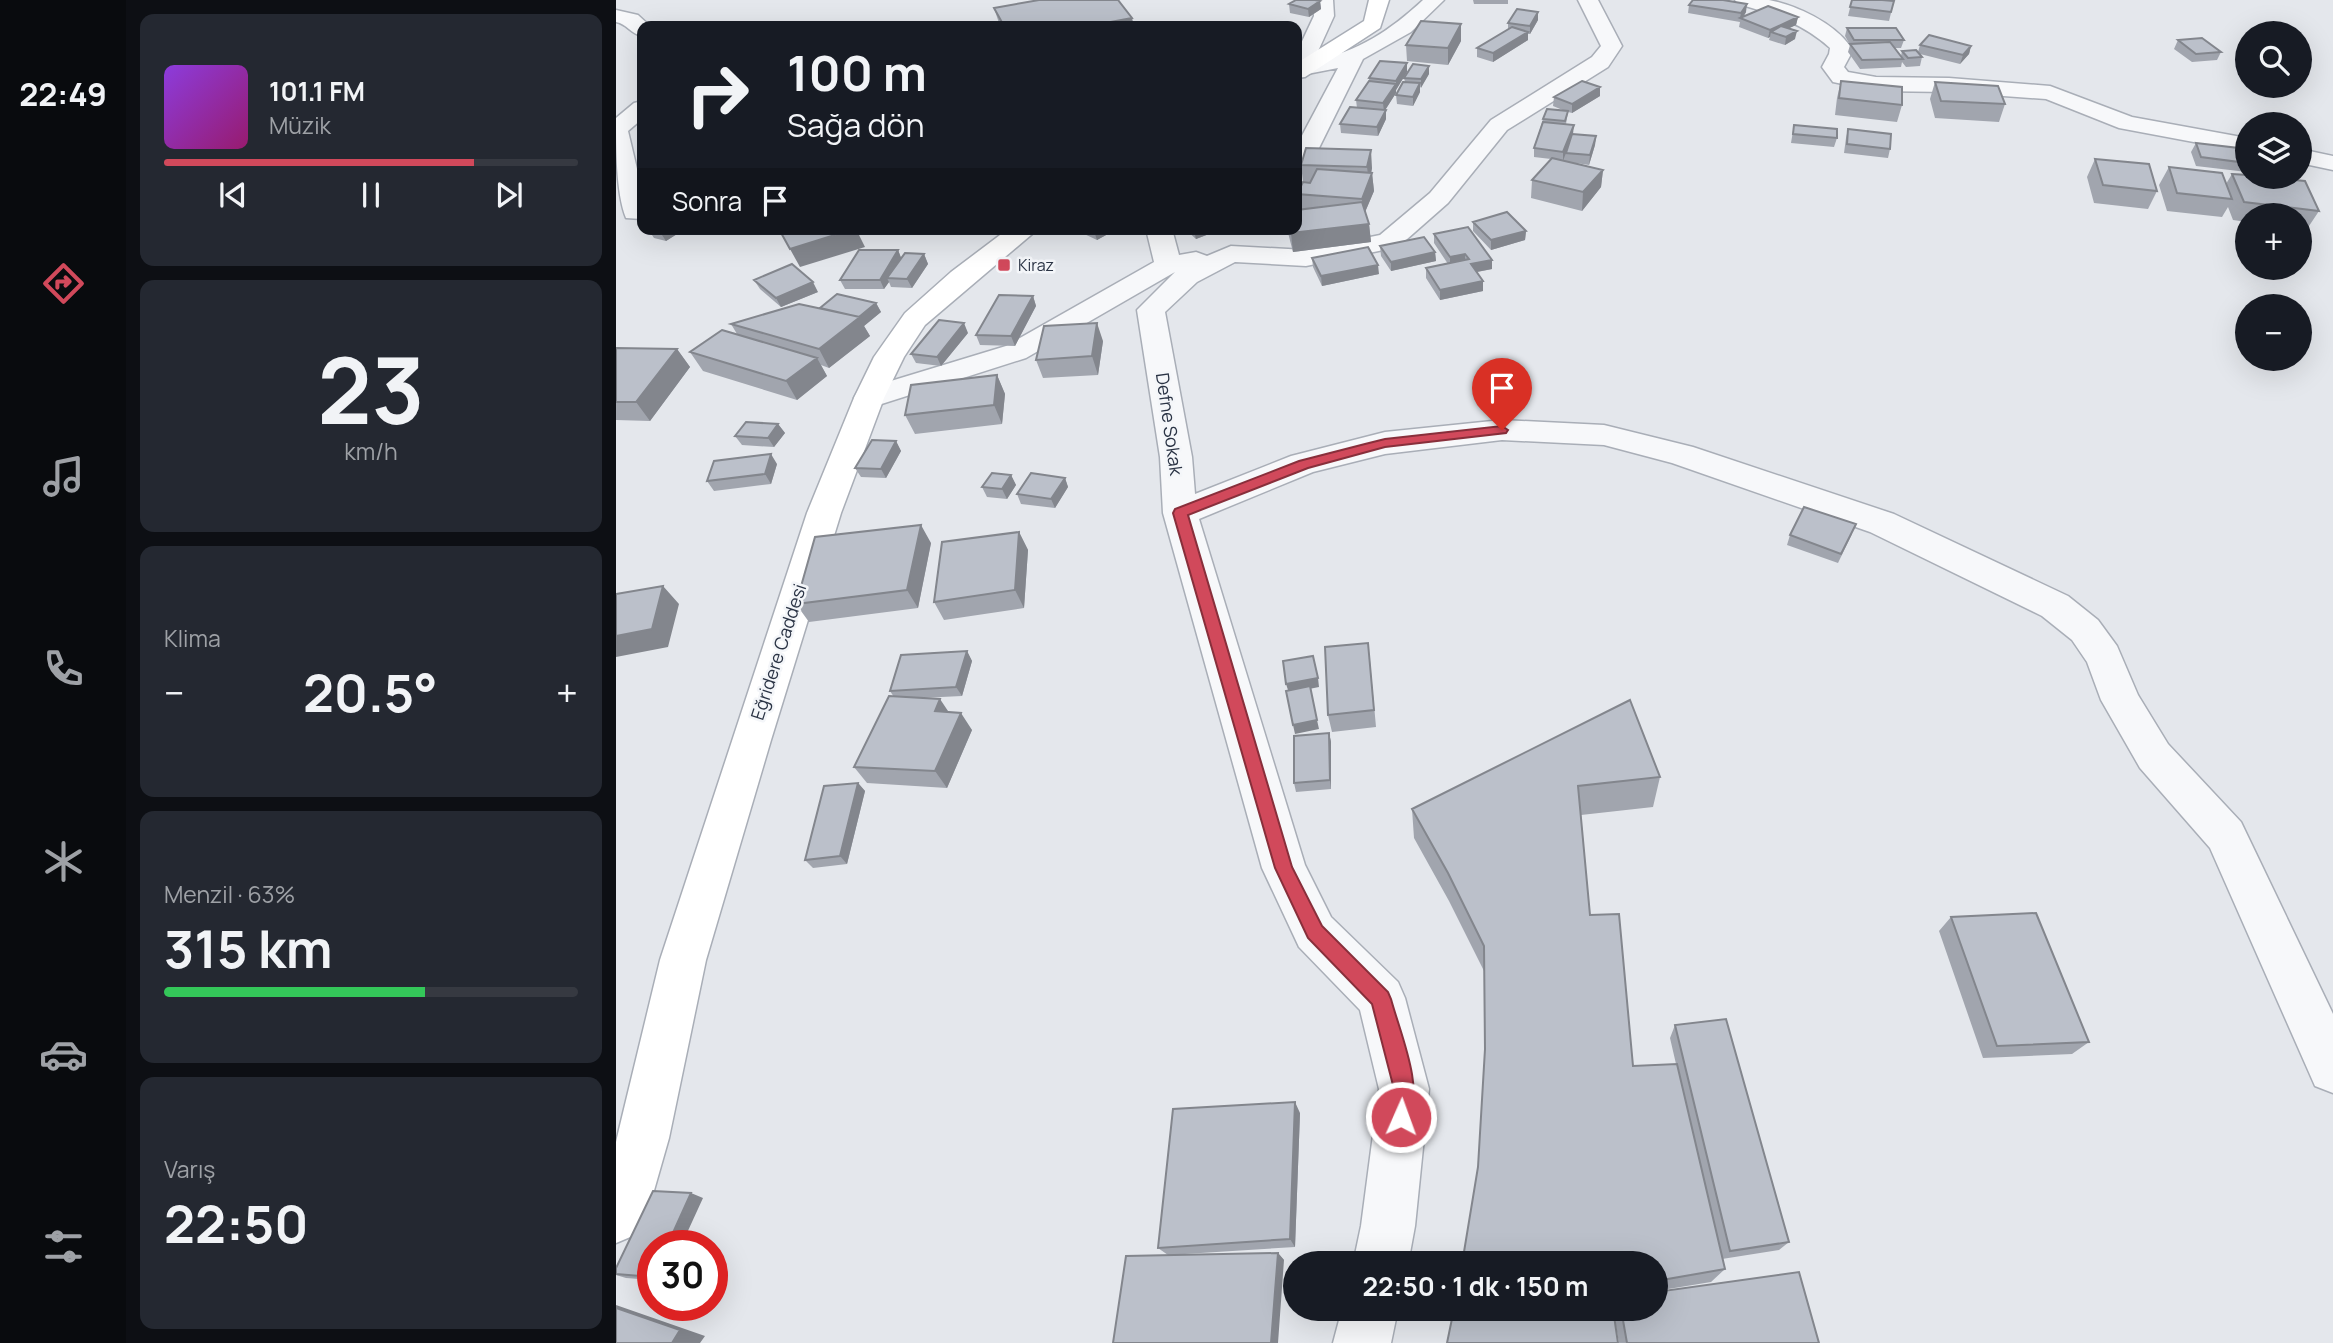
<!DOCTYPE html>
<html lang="tr">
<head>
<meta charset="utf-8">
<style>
  :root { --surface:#171b24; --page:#242831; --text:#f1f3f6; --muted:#9ea1a6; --line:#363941; --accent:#d1495b }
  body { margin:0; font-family:Manrope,sans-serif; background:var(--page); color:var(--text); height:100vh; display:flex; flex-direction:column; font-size:26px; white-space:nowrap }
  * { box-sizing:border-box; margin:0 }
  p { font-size:23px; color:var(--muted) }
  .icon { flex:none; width:38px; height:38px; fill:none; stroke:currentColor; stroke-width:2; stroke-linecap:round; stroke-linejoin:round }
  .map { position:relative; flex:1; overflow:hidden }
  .drawer { display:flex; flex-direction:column; gap:14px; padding:14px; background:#0d0f14; width:490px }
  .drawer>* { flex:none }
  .hud { position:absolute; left:21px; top:21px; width:665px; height:214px; border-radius:14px; box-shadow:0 7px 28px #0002; background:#171b24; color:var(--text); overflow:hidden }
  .buttons { position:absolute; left:1619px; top:21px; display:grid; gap:14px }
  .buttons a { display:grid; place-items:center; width:77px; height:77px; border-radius:50%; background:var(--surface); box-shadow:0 7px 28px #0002; font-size:35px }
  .speed { position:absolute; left:21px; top:1230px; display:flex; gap:14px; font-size:35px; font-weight:700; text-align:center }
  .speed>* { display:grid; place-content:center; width:91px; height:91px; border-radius:50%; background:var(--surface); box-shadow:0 7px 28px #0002; line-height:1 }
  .speed .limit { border:10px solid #d22; background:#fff; color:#111 }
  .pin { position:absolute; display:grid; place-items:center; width:60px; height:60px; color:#fff; margin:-72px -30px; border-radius:50% 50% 50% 0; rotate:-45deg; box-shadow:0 0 7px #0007 }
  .pin .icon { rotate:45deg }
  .me { position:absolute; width:77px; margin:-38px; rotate:2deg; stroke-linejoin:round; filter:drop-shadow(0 0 5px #0008) }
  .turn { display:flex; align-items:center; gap:24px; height:147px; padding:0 35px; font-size:32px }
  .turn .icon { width:91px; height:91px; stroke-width:2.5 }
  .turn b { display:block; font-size:49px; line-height:60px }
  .then { display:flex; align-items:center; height:66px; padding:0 35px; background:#0003; gap:14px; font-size:26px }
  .big { font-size:52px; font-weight:700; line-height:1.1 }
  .drawer .tile { flex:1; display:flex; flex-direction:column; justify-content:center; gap:10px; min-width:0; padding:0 24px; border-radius:14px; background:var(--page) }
  .drawer .dial { align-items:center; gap:0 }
  .dial b { font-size:91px; line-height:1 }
  .song { display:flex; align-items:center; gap:21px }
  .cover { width:84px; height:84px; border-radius:10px; background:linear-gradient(135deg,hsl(270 70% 55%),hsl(320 70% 35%)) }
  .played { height:7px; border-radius:4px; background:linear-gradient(90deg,var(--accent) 75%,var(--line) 75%) }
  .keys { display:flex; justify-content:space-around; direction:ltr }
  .heat { display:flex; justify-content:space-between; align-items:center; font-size:38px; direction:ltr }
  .charge { height:10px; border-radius:5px; background:linear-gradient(90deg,#34c759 63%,var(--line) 0) }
  .trip { position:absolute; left:667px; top:1251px; width:385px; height:70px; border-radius:35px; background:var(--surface); box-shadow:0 7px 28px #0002; font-weight:700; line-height:70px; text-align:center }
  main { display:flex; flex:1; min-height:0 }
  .menu { display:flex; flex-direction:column; width:126px; justify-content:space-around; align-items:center; background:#090b0e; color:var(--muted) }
  .menu .icon { width:49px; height:49px }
  .menu .active { color:var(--accent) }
  .menu b { font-size:32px; color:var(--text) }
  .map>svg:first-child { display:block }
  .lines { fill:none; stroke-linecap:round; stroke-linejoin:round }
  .street-casing { stroke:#a9aeb7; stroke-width:3 }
  .secondary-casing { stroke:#a9aeb7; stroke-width:3 }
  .street { fill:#f7f8fa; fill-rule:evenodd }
  .secondary { fill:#fff; fill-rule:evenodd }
  .wall { fill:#a1a5ae }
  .shaded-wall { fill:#83868d }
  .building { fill:#bbc0ca; stroke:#83868d; stroke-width:2 }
  .route { fill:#d1495b; stroke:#882f3b; stroke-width:2 }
  .poi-dot { fill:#d1495b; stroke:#f4f6f9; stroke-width:2.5 }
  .labels { text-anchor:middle; stroke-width:5; stroke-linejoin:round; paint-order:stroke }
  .far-poi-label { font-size:16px; fill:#2b3445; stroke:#f4f6f9; text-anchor:start }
  .street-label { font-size:18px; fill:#2b3445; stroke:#f4f6f9 }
</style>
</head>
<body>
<main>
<nav class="menu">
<b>22:49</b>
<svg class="icon active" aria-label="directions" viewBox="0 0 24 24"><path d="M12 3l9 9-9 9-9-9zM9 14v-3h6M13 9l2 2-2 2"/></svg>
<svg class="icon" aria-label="music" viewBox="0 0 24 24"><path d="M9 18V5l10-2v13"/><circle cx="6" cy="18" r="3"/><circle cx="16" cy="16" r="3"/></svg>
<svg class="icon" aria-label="phone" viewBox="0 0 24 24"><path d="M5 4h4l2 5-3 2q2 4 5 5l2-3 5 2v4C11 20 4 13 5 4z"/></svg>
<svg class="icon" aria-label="climate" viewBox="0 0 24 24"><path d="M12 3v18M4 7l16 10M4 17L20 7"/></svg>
<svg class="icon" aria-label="car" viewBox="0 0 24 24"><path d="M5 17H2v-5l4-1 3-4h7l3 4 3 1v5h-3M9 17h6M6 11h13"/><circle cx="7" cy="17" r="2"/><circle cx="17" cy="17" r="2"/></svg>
<svg class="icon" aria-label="filters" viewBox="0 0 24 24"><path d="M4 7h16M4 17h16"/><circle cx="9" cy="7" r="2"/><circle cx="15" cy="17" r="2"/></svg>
</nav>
<section class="drawer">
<div class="tile">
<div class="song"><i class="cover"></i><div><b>101.1 FM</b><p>Müzik</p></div></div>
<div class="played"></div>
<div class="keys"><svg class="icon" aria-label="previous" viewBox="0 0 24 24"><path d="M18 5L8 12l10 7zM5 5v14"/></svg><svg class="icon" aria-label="pause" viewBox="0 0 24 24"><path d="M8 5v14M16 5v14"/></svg><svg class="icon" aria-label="next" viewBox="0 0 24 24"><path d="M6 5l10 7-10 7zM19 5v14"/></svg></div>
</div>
<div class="tile dial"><b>23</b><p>km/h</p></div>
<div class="tile"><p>Klima</p>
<div class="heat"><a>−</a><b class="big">20.5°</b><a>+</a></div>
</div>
<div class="tile"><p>Menzil · 63%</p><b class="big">315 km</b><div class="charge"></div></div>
<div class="tile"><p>Varış</p><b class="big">22:50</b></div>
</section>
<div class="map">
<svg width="1717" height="1343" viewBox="0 0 1717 1343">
  <rect width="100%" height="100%" fill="#e4e7ec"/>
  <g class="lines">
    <defs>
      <path id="street" d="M697,0H717L718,16L698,60C741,53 776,29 807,0H828L795,32L747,59L702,150L690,168L681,170V145L722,68L681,76V52L698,16Z
        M962,0H982L1006,46L992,67L891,130L832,203L782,247L690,266L619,262L581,282L549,312L576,457L579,494L675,456L769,432L886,420L988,425L1077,447L1278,514L1452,596L1482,620L1501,646L1522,695L1552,744L1625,822L1717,1014V1093L1699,1086L1594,848L1524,768L1485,700L1471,662L1456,640L1426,616L1254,532L1056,463L988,445L886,440L769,454L697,472L583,519L689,865L715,917L782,982L789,998L813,1089L799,1226L792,1264H737L745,1226L763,1089L744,1010L683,947L646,868L547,513L544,457L521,310L559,272L410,358L253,408L242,405L238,398L242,391L390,346L538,262L530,229H556L563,255L580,252L591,256L615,246L690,250L764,235L814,193L875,120L976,57L985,46Z
        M1119,0C1130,0 1142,0 1153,0C1180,5 1218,23 1234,46L1235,54L1228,67L1232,72L1260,77L1333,78L1434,86L1516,117L1631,138V152L1503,128L1430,99L1333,92L1260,91L1217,82L1206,67L1213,54L1214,48C1188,24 1155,13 1122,4Z
        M0,10L22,15L34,26H26V36C15,34 11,24 0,22Z
        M26,101V119L12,131L26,190V219L10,218C0,193 0,147 0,118L18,103Z
        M1684,149L1717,156V170L1684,163Z
        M726,1309H782L775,1343H717Z"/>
      <path id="secondary" d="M753,0H773L764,28L689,77L681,78V63L748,21Z
        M392,229H422L309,325L288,357L268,398L225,513L155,740L90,960L53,1138L35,1201L19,1235L0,1243V1142L44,960L191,513L238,398L258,357L289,313L335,272Z"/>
    </defs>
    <use href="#street" class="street-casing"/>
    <use href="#secondary" class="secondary-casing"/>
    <use href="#street" class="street"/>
    <use href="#secondary" class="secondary"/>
  </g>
  <path class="wall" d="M857,0H892V4H858Z
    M1236,0L1278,1L1273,21L1232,16Z
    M704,1L705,9L693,17L674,13L673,4Z
    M1073,5L1130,12L1127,17H1182L1180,25L1173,28L1179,39L1169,45L1153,40L1154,37L1152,38L1123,27L1124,22L1072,13Z
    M378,8L518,26H384Z
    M922,20L914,34H912V40L877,62L861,57V48L892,30V23Z
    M1231,28L1288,40L1285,48H1279L1285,56L1286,51L1302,52L1304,45L1355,46L1353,54L1344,64L1304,54L1306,57L1304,66L1290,67L1286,62L1285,67L1244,69L1232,52L1234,45L1229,36Z
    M1562,40L1605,52L1601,60L1576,62L1558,49Z
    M845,41L832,65L791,61L790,45Z
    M791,63V72L780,90V93L769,110L770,119L762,136L725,133L724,124L741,108L740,100L753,81V78Z
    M813,74L804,88V92L797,106L781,104L780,95L789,82L788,78Z
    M1225,81L1286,105L1281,122L1219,115L1221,98Z
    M1319,82L1389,104L1383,122L1319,118L1314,99Z
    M984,96L956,113L952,112L950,124L957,134L980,136L979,145L973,165L960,163L987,170L985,187L966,211L915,198L916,180L935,159L918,157V148L927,119L949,111L937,106L938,97Z
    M1178,125L1221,138L1218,147L1175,143Z
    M1232,129L1274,149L1272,158L1228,153L1230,138Z
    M1580,143L1631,149V172L1580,166L1575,152Z
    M1479,159L1541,191L1532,209L1478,203L1471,177Z
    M685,165L756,168L755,173H756L758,191L749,212L753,224L755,242L677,252L671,229H681L683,210L681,194L687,182Z
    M1553,167L1610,184L1616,174L1703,211L1691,229L1684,228V215H1631V222L1617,220L1612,207L1606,217L1551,211L1543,185Z
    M857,222L910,231L909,240L875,250L857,231Z
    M32,229H69L50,241L38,238Z
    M463,229H501L481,240L464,232Z
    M569,229H606L580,239Z
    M818,234L876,269L861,272L867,291L824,300L810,278V268L832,264L818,243Z
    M764,246L819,252L820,261L775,271L765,256Z
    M282,250L285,258L308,254L312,264L296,288L275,287L273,282L268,289H229L224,280Z
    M696,258L763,274L706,286L697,267Z
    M138,280L202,292L165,307L144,289Z
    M417,296L420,306L399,346L364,345L360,335Z
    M260,303L265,312L248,326L254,336L213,368L205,365L211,376L181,400L87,371L74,352L121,334L115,324L204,308Z
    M352,333L325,366L300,363L295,354Z
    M487,341L482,375L427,378L420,360Z
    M0,348L61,349L74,367L34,421L0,420Z
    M381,375L389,394L386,424L299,434L289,415Z
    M162,424L169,433L158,447L126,445L119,436Z
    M280,441L285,451L270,478L245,477L239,468Z
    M161,464L155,484L98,491L91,481Z
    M395,475L400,485L391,499L371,497L366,487Z
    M449,478L452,487L439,508L405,504L401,494Z
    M403,532L412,550L408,608L328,620L318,602Z
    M1236,534L1222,563L1171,545L1174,535Z
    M315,543L302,608L193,622L180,604Z
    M351,651L356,661L346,696L304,698L333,712L356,730L331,788L251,783L238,767L278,697L274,691Z
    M754,661L760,727L716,732L712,715Z
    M1014,700L1044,777L1037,807L965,815L974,915L1017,1066L1060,1064L1054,1038L1059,1025L1173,1242L1163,1250L1106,1259L1109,1269L1095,1282L1040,1291V1264L862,1167L869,1060L868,971L833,901L798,838L796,809Z
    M713,733L715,742V789L680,792L678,783Z
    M242,783L249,791L231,864L197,868L189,860Z
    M1335,917L1473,1042L1456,1054L1367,1058L1323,931Z
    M684,1113L679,1247L553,1255L662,1253L668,1260L552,1255L542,1248Z
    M87,1198L37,1246V1280L10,1278L0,1275V1268Z
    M997,1309H1040L1203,1343H1003Z"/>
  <path class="shaded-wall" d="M704,1L705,9L693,17L692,9Z
    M1131,4L1130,12L1126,19L1124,18L1125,13Z
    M922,12V20L914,34V26Z
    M1182,17L1180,25L1161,34L1155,32L1154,37L1152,38L1154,30Z
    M516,18L518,26H473Z
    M845,24V41L832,65V48Z
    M1181,31L1179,39L1169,45L1170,37Z
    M912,32V40L877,62V53Z
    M1355,46L1353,54L1344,64L1347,55Z
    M791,63V72L780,90V81Z
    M813,66V74L805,88V79Z
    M804,83V92L797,106V97Z
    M780,84V93L768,112L767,103Z
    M984,87V96L956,113V104Z
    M770,110V119L762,136L761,127Z
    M958,125L957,134L947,161V152Z
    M980,136L979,145L973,165L974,155Z
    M755,150L756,168L754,179L756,173L758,191L747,217L746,199L753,182L751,167Z
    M987,170L985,187L966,211L967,192Z
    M753,224L755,242L677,252L675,233Z
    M48,229H69L50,241L44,232Z
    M240,229L249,247L184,267L174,249Z
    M482,229H501L481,240L478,231Z
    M579,229H606L580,239L578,230Z
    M910,231L909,240L875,250V240Z
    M282,250L286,260L271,278L273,282L268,289L264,280Z
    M819,252L820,261L775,271V262Z
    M308,254L312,264L296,288L291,279Z
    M849,254V264L834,267V257Z
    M876,260V269L855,273V264Z
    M762,265L763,274L706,286L705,276Z
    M867,281V291L824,300V290Z
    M197,282L202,292L165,307L160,298Z
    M417,296L420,306L399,346L395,336Z
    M260,303L265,312L248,326L254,336L213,368L203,349Z
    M348,323L352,333L325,366L321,357Z
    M481,323L487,341L482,375L476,356Z
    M61,349L74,367L34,421L20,402Z
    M201,358L211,376L181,400L170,381Z
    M381,375L389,394L386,424L378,405Z
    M162,424L169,433L158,447L152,438Z
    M280,441L285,451L270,478L265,469Z
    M155,454L161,464L155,484L149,474Z
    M395,475L400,485L391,499L386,489Z
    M449,478L452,487L439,508L435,499Z
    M305,525L315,543L302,608L291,590Z
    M403,532L412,550L408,608L399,590Z
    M47,586L63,604L52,647L0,657V636Z
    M351,651L356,661L346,696L340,687Z
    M702,678L703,687L673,693L670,684Z
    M324,699L336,717L319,711Z
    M345,713L356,730L331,788L319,771Z
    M701,720L703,729L679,734L677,725Z
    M713,733L715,742V789L714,780Z
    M242,783L249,791L231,864L224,856Z
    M679,1102L684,1113L679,1247L674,1239Z
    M75,1193L87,1198L65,1246H51Z
    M662,1253L668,1260L662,1343H655Z
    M0,1305L89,1336L84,1343H56L0,1308Z"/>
  <path class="building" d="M423,0H502L516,18L473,26H388L378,8Z
    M680,0H699L704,1L692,9L673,4Z
    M1077,0H1107L1131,4L1125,13L1073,5Z
    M1236,0H1266L1278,1L1275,12L1234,7Z
    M1152,6L1182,17L1154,30L1124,18Z
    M901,9L922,12L914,26L892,23Z
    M805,21L845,24L832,48L790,45Z
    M1165,26L1181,31L1170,37L1155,32Z
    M896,27L912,32L877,53L861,48Z
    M1231,28H1280L1288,40H1238Z
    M1313,35L1355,46L1347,55L1304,45Z
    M1586,38L1605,52L1580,54L1562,40Z
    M1274,42L1287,59L1246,60L1234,44Z
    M1300,50L1306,57L1292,58L1286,51Z
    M764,61L791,63L780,81L753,78Z
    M797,64L813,66L805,79L788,78Z
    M753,81L780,84L767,103L740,100Z
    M966,81L984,87L956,104L938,97Z
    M1225,81L1286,87V105L1223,98Z
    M787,82L804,83L797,97L780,95Z
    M1319,82L1382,86L1389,104L1325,101Z
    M734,107L770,110L761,127L724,124Z
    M931,109L952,111L949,121L927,119Z
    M927,122L958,125L947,152L918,148Z
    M1178,125L1221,129V138L1177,134Z
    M1232,129L1275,134L1274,149L1231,144Z
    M956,134L980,136L974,155L950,153Z
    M1580,143L1631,149V163L1585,157Z
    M690,148L755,150L751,167L685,165Z
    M936,158L987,170L967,192L916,180Z
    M1479,159L1533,164L1541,191L1487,185Z
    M1553,167L1606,173L1616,199L1561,193Z
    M701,169L756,173L746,199L681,194L687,182L694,183Z
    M1616,174L1631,175V177H1645L1689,181L1703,211L1628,202Z
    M746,202L753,224L675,233L674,229H681V210Z
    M891,212L910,231L875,240L857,222Z
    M852,227L876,260L855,264L867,281L824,290L810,268L853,259L849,254L834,257L818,234Z
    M35,229H48L44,232Z
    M168,229H238L174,249L164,231Z
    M808,237L819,252L775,262L764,246Z
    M752,247L762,265L705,276L696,258Z
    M243,250H282L264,280H224Z
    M289,253L308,254L291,279L271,278Z
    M176,264L197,282L160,298L138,280Z
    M221,294L260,303L243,317L204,308Z
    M383,295L417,296L395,336L360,335Z
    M183,304L244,317L203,349L115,324Z
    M323,320L348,323L321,357L295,354Z
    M481,323L476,356L420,360L428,326Z
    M106,330L201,358L170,381L74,352Z
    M0,348L61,349L20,402H0Z
    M381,375L378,405L289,415L295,385Z
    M130,422L162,424L152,438L119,436Z
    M256,440L280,441L265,469L239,468Z
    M155,454L149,474L91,481L98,461Z
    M376,473L395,475L386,489L366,487Z
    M415,473L449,478L435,499L401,494Z
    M1188,507L1240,524L1225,554L1174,535Z
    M305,525L291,590L180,604L199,537Z
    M403,532L399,590L318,602L326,542Z
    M47,586L36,629L0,636V594Z
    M752,643L758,710L712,715L709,647Z
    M351,651L340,687L274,691L285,655Z
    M697,656L702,678L670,684L667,661Z
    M694,686L701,720L677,725L670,691Z
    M273,696L324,699L319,711L345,713L319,771L238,767Z
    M1014,700L1044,777L962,786L974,915L1003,914L1017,1066L1061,1064L1109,1269L1040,1281V1264H846L862,1167L869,1049L868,946L832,873L796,809Z
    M713,733L714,780L678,783V736Z
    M242,783L224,856L189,860L208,786Z
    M1420,913L1473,1042L1381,1046L1335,917Z
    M1110,1019L1173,1242L1114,1251L1059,1025Z
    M679,1102L674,1239L542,1248L557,1109Z
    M37,1191L75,1193L51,1246H37V1277L0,1274V1268Z
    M662,1253L655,1343H497L510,1256Z
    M1183,1272L1203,1343H1011L1005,1309H1040V1292Z
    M0,1308L64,1330L56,1343H0Z
    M838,1309H997L1002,1343H831Z"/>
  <path class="route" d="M886,426L892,430L890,433L769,447L692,468L572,515L676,867L706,926L772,992L775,999C785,1036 808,1086 793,1124L785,1127L778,1124L774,1117L778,1089L756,1004L692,938L659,868L557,513L559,509L683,461L749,444L769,439Z"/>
  <rect class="poi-dot" x="381" y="258" width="14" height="14" rx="3.5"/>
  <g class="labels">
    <g class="far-poi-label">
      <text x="402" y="271">Kiraz</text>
    </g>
    <g class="street-label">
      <text transform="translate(553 424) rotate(82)" y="6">Defne Sokak</text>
      <text transform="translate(163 652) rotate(-72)" y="6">Eğridere Caddesi</text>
    </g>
  </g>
</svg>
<div class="buttons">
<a><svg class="icon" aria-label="search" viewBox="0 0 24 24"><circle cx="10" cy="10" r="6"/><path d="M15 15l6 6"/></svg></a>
<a><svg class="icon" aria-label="layers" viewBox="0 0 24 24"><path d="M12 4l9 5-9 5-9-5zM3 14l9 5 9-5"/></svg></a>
<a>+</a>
<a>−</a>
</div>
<div class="speed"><div class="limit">30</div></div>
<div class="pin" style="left:886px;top:430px;background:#d93025"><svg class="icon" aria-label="arrive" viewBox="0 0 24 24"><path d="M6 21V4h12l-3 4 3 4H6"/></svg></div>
<svg class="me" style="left:785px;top:1117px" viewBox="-20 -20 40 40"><circle r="17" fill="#d1495b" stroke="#fff" stroke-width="3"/><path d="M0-11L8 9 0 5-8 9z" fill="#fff"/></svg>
<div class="trip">22:50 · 1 dk · 150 m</div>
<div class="hud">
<div class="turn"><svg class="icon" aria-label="right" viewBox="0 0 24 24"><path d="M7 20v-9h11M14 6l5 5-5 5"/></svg><div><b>100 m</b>Sağa dön</div></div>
<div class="then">Sonra<svg class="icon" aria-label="arrive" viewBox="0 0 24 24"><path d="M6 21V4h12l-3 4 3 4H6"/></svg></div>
</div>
</div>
</main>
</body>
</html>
